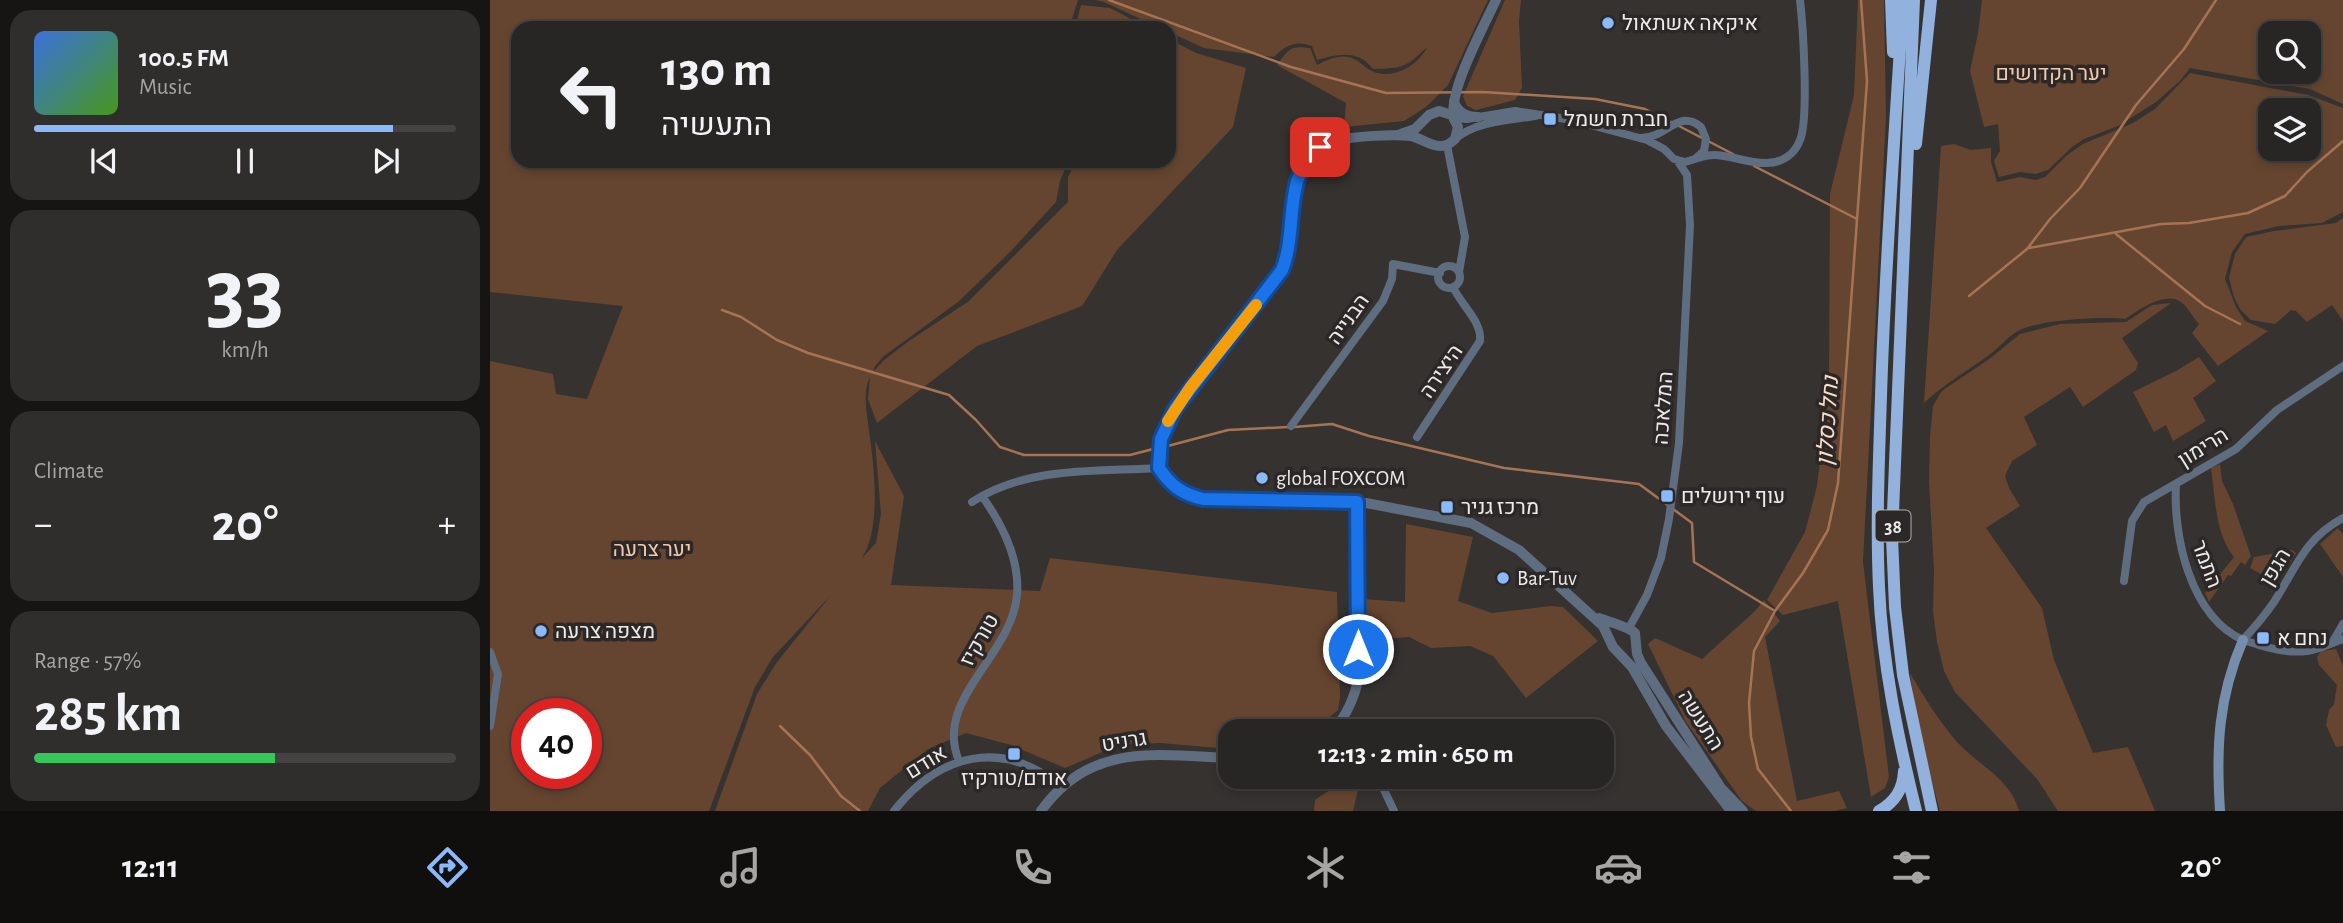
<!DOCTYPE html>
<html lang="en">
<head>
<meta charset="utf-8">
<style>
  :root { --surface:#282624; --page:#302e2c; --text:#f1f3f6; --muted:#a5a5a6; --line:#444341; --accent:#8abafc }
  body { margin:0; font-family:"Alegreya Sans",Heebo,sans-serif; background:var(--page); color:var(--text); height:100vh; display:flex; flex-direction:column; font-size:26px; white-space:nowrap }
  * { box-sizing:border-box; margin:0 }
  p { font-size:23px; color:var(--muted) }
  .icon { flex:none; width:38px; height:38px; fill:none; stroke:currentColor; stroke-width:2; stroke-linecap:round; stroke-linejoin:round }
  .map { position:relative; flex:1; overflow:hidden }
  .sheet { display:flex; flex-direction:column; gap:10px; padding:10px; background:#161514; width:490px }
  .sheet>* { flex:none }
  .banner { position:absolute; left:21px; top:21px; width:665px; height:147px; border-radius:21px; box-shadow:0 4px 10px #0003,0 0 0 2px var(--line); background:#282624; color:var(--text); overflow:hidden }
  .tools { position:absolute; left:1768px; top:21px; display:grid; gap:14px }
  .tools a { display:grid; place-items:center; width:63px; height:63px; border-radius:14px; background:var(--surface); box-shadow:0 4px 10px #0003,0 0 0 2px var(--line); font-size:35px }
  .speed { position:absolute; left:21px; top:698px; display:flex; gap:14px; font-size:35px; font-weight:700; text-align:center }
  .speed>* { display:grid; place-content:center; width:91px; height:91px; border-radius:50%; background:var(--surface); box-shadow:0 4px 10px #0003,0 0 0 2px var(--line); line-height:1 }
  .speed .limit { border:10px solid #d22; background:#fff; color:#111 }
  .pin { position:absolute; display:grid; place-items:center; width:60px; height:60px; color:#fff; margin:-30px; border-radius:14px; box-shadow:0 4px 10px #0006 }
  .me { position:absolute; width:77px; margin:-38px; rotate:0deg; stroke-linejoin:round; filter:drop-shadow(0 0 5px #0008) }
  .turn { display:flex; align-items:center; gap:24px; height:147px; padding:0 35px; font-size:32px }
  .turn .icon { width:91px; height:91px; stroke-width:2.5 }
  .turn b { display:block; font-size:49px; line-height:60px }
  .big { font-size:52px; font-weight:700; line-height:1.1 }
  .sheet .widget { flex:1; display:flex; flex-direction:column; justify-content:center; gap:10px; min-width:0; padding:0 24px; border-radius:21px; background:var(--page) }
  .sheet .dial { align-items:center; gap:0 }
  .dial b { font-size:91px; line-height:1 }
  .song { display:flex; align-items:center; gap:21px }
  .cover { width:84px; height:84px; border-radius:10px; background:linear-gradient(135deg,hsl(220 70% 55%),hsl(100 70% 35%)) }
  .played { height:7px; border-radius:4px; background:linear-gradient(90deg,var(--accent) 85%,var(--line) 85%) }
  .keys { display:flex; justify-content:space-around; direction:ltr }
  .heat { display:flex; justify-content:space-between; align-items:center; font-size:38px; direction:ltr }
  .charge { height:10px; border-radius:5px; background:linear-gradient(90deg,#34c759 57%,var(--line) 0) }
  .trip { position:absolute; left:728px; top:719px; width:396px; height:70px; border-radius:21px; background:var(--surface); box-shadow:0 4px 10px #0003,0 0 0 2px var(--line); font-weight:700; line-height:70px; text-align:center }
  .menu { display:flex; height:112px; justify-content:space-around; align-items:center; background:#100f0e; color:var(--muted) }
  .menu .icon { width:49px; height:49px }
  .menu .on { color:var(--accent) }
  .menu b { font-size:32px; color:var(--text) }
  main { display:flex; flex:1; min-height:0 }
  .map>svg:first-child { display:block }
  .green { fill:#654530; fill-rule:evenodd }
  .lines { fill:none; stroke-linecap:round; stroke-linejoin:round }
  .stream { stroke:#a67454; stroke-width:2.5 }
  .minor { stroke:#5f6d80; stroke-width:8 }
  .tertiary { stroke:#5f6d80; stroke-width:10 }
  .secondary { stroke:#778dac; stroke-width:10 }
  .trunk { stroke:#92b1dc; stroke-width:12 }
  .route-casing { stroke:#114b97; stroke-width:18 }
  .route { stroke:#1a73e8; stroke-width:12 }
  .slow { stroke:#f59e0b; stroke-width:12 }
  .poi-dot { fill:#8abafc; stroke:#2b2827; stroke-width:2.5 }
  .labels { text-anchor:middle; stroke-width:7; stroke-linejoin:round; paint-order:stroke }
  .shield { fill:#2b2827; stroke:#b3b0b0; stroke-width:2 }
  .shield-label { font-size:19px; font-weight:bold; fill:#edebea }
  .poi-label { font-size:21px; fill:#edebea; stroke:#2b2827; text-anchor:start }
  .park-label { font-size:21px; fill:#f5c8aa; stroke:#2b2827 }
  .street-label { font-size:21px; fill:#edebea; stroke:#2b2827 }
  .water-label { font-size:23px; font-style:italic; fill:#fcddca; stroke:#2b2827 }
</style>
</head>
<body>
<main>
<section class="sheet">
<div class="widget">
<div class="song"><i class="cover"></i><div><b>100.5 FM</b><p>Music</p></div></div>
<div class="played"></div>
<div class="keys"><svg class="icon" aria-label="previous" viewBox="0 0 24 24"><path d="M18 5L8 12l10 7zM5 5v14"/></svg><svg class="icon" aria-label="pause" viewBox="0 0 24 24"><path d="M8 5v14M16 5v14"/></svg><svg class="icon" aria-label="next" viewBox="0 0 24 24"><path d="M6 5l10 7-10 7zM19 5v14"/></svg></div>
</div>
<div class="widget dial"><b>33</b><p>km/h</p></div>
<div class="widget"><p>Climate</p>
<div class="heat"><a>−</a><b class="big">20°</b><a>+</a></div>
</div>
<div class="widget"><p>Range · 57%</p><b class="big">285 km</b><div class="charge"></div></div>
</section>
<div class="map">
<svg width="1853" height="811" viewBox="0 0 1853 811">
  <rect width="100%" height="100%" fill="#353230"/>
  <path class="green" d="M0,0H588L579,28H28V161H578L570,181L566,202L521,251L468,302L394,356L385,366L383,372L394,360L419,341L479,301L578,202V177L586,161H679V39L706,53L756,68L743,127L627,250L592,306L487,346L387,423L378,399L380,377C372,394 377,412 379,431C384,465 392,530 371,559L386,543L391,514L385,441L414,496L401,585L550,591L560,558L847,592L850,697L848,710L822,731L740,732V749L670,743L629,745L575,768L521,745L476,733L438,749L390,788L378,811H225L267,694L287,662L341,595L283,657L265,687L219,811H0V361L63,374L66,394L97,399L133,306L0,292ZM37,714H96V774H37Z
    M606,0H998L958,85L936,107L914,121L854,127L856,103L787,65C798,50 799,45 820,48L827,65C837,60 847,55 858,57C869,59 873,67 882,71C902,81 929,65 937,47C915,68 914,68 883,69C868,49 848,54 827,60L822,46C805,40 796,45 784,57L714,48L679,32V28H670L614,2Z
    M1015,0H1031L1029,21L1032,88L1025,100L986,110L977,106L973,96Z
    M1368,0H1394L1396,117L1373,562L1399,777L1395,788L1381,797L1348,601L1293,615L1277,600L1315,532L1327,486L1339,381L1340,194L1364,95Z
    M1492,0H1853V104L1820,89L1700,68L1690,81L1666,102L1628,126L1594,139L1582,147L1558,170L1546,174L1530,172L1509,177L1504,161L1510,151L1508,124L1494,127L1480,71L1488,33ZM1780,33H1818V72H1780Z
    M591,5L620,8L658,28H585Z
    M1700,73L1818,95L1853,108V212L1832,223L1789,226L1755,234L1742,252L1735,279L1746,307L1755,321L1778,331L1728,366L1702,333L1709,324C1703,318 1698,307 1691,302C1676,290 1647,311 1635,319C1614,316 1546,320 1528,331C1516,338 1507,350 1495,358C1474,373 1453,385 1434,403L1451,146L1464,144L1481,150L1501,148V162L1507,182L1530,177L1546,180L1555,177L1576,156L1593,144L1643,123L1665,109ZM1780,110H1818V149H1780Z
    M1853,218V321L1842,305L1817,322L1806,311L1801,310L1785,324L1761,320L1750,309L1744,297L1739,278L1745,254L1756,237L1784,231L1846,223Z
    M1681,303L1632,338L1648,363L1646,370L1593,407L1580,387L1534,417L1547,445L1522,461L1515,476L1519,488L1530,506L1496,528L1552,608L1564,660L1603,753L1638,747L1665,811H1568L1547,779L1465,692L1454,671L1447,642L1443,611L1444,570L1439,482L1440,436L1443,406L1451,392L1456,388L1498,360L1530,334L1570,324L1636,322L1662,305Z
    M1709,357L1726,381L1703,398L1716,421L1683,441L1676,425L1664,432L1643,392L1686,371Z
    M1730,464L1732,481L1743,504L1761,556L1755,565L1751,562L1741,576L1738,575L1719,602L1715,593L1744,557C1725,534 1725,496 1721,468Z
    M916,524L983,537L968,601L1002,613L1060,606L1073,607L1108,641L1036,698L1003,656L980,646L941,648L919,637L877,640L873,599L915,602Z
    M1848,528L1853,534V577L1830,544Z
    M1802,550L1806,553L1787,583L1760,568L1764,557Z
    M1274,600L1290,621L1275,637L1307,801L1349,791L1357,808L1345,811H1266L1252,801L1196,722L1158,644L1165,638L1212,659L1265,611Z
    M1846,649L1853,666V746L1846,747L1836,725L1839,710L1844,704L1847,685L1829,665L1827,657L1831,651Z
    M1420,673C1434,697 1449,721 1467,742C1488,765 1521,779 1529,811H1450L1429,734Z
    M859,777H871L863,811H824L825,800Z"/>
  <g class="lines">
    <path class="stream" d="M619,0L801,67L896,93L993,92L1105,99L1155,109L1181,122
      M1187,125L1212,138
      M1218,141L1243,154
      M1264,166L1367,219
      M1626,234L1715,306L1750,324
      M1539,248L1671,224L1699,223L1758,213L1795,196L1817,172L1853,141
      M1479,296L1537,249L1560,219L1590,188L1646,105L1694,49L1726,0
      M232,310L251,317L287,340L318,353L459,395L486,420L510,447L534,455H640L667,448
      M804,427L842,424L879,436L1014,468L1149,484L1202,523L1204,562L1285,611
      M674,447L738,430L798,427
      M290,726L320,755L351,796L370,811
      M1301,811L1268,769L1261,737L1259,703L1264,651L1285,611L1313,573L1338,530L1348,483L1377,81L1371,0"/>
    <path class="minor" d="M964,118L977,119L1025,111L1082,120L1157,140L1174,149L1184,159L1195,162L1205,159L1214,151L1216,139L1211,127C1188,108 1177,138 1151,138
      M965,139C986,121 1020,120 1045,116
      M957,145L975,237L969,272
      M1208,158C1231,149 1253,164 1277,163C1292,163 1305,154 1310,140C1319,119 1313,26 1310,0
      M948 277a11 11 0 1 1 22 0a11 11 0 1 1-22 0Z
      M801,426L893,301L902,279L903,264L950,273
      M927,437L990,341C992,321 971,305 963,287
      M1686,484C1683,536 1700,616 1753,640C1758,642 1764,643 1769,645C1785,650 1800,653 1817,651C1830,649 1841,643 1853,639
      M482,502C536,466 607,472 669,468
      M1634,581L1642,521L1654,502L1746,449L1787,410L1853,366
      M1139,628L1157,595L1171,558L1179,519L1189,443L1200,225L1197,175L1187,160
      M1753,640C1764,628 1775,615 1784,602C1806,568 1814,539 1853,518
      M1842,643L1853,624
      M0,652L8,674L0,726
      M850,721L859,732
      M469,761C443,699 522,656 527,595C530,560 512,524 492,496
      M888,777L904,811
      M404,811C449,754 512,737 571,787"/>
    <path class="tertiary" d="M964,101C967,112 976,117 988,117
      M964,117C958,92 994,26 1006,0
      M908,135L925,129L939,115L949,111L962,115L968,127L965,139C961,143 957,146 951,146C941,147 931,138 921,136C904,134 863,136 847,141C789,157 809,226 792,270L685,409L671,439L669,468C681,486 692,494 713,499L876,503L981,523L1029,550L1113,626L1123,647L1142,667L1176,726L1241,811
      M1109,618C1119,622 1139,627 1145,633L1147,654L1151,663L1231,788L1253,811
      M841,732C855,719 862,703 867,685V502
      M551,811C600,742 666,755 740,758"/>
    <path class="secondary" d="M1730,811C1726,748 1728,698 1753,640"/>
    <path class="trunk" d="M1401,0L1403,52
      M1413,0C1405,132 1395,264 1391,396C1389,460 1386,523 1389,587C1392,662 1408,738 1426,811
      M1424,0L1402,537L1405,607L1413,675L1442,811
      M1426,144L1441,0
      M1389,811C1405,802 1413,790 1414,771"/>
  </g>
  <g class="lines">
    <defs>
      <path id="route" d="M830,147C791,178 809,227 792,270L685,409L671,439L669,468C681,486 692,494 713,499L867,502L868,649"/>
    </defs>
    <use href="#route" class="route-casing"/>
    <use href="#route" class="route"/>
    <path class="slow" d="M678,421L700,388L766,305"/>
  </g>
  <g class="poi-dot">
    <circle cx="1118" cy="23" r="7"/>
    <rect x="1053" y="112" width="14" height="14" rx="3.5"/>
    <circle cx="772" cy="478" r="7"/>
    <rect x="1170" y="489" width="14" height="14" rx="3.5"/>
    <rect x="950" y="500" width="14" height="14" rx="3.5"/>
    <circle cx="1013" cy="578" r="7"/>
    <circle cx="51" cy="631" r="7"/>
    <rect x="1766" y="631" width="14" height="14" rx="3.5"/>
    <rect x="517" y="747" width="14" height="14" rx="3.5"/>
  </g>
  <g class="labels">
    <rect class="shield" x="1385.5" y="510.5" width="35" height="31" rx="5"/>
    <g class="shield-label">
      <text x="1403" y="533">38</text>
    </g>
    <g class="poi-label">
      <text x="1132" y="30">איקאה אשתאול</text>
      <text x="1074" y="126">חברת חשמל</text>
      <text x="786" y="485">global FOXCOM</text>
      <text x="1191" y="503">עוף ירושלים</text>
      <text x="971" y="514">מרכז גניר</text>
      <text x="1027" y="585">Bar-Tuv</text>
      <text x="65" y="638">מצפה צרעה</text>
      <text x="1787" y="645">נחם א</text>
      <text x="524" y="785" text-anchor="middle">אודם/טורקיז</text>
    </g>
    <g class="park-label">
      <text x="1561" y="80">יער הקדושים</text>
      <text x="162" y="556">יער צרעה</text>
    </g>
    <g class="street-label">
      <text transform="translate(858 319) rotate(-55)" y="7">הבנייה</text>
      <text transform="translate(951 371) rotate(-56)" y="7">היצירה</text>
      <text transform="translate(1173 408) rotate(-86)" y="7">המלאכה</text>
      <text transform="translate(1713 447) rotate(-32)" y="7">הרימון</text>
      <text transform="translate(1717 564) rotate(69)" y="7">התמר</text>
      <text transform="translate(1785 567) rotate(-59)" y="7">הגפן</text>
      <text transform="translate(489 640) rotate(-60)" y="7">טורקיז</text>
      <text transform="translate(1211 720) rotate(58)" y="7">התעשה</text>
      <text transform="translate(634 741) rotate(-9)" y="7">גרניט</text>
      <text transform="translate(436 762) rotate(-32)" y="7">אודם</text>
    </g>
    <g class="water-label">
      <text transform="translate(1337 421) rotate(-86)" y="8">נחל כסלון</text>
    </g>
  </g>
</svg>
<div class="tools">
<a><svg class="icon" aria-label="search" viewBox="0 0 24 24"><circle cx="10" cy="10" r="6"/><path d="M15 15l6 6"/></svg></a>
<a><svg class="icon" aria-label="layers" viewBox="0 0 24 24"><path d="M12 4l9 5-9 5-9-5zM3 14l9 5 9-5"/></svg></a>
</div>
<div class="speed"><div class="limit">40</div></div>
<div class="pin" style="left:830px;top:147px;background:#d93025"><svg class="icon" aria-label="arrive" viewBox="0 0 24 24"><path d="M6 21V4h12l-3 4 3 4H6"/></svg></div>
<svg class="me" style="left:868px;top:649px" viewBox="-20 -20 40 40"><circle r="17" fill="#1a73e8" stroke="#fff" stroke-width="3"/><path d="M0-11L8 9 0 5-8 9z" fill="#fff"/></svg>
<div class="trip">12:13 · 2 min · 650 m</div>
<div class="banner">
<div class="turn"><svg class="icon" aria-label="left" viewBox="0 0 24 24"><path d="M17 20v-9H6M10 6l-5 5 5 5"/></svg><div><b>130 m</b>התעשיה</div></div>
</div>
</div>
</main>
<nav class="menu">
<b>12:11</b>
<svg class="icon on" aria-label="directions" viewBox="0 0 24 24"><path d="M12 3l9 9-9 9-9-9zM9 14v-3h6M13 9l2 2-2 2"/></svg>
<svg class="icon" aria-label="music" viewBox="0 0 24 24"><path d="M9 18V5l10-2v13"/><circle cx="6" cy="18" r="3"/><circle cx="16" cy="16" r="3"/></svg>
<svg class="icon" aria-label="phone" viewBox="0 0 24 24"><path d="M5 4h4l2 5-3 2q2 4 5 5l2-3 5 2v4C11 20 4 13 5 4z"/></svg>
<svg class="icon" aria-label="climate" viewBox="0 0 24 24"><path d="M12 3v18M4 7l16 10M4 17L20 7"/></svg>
<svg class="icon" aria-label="car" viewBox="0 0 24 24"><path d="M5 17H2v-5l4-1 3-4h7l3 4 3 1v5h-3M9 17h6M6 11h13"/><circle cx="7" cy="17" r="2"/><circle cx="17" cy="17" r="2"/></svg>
<svg class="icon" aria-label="filters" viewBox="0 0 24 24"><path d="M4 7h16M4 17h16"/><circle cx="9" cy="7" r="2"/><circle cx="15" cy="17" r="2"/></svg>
<b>20°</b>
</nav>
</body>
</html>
